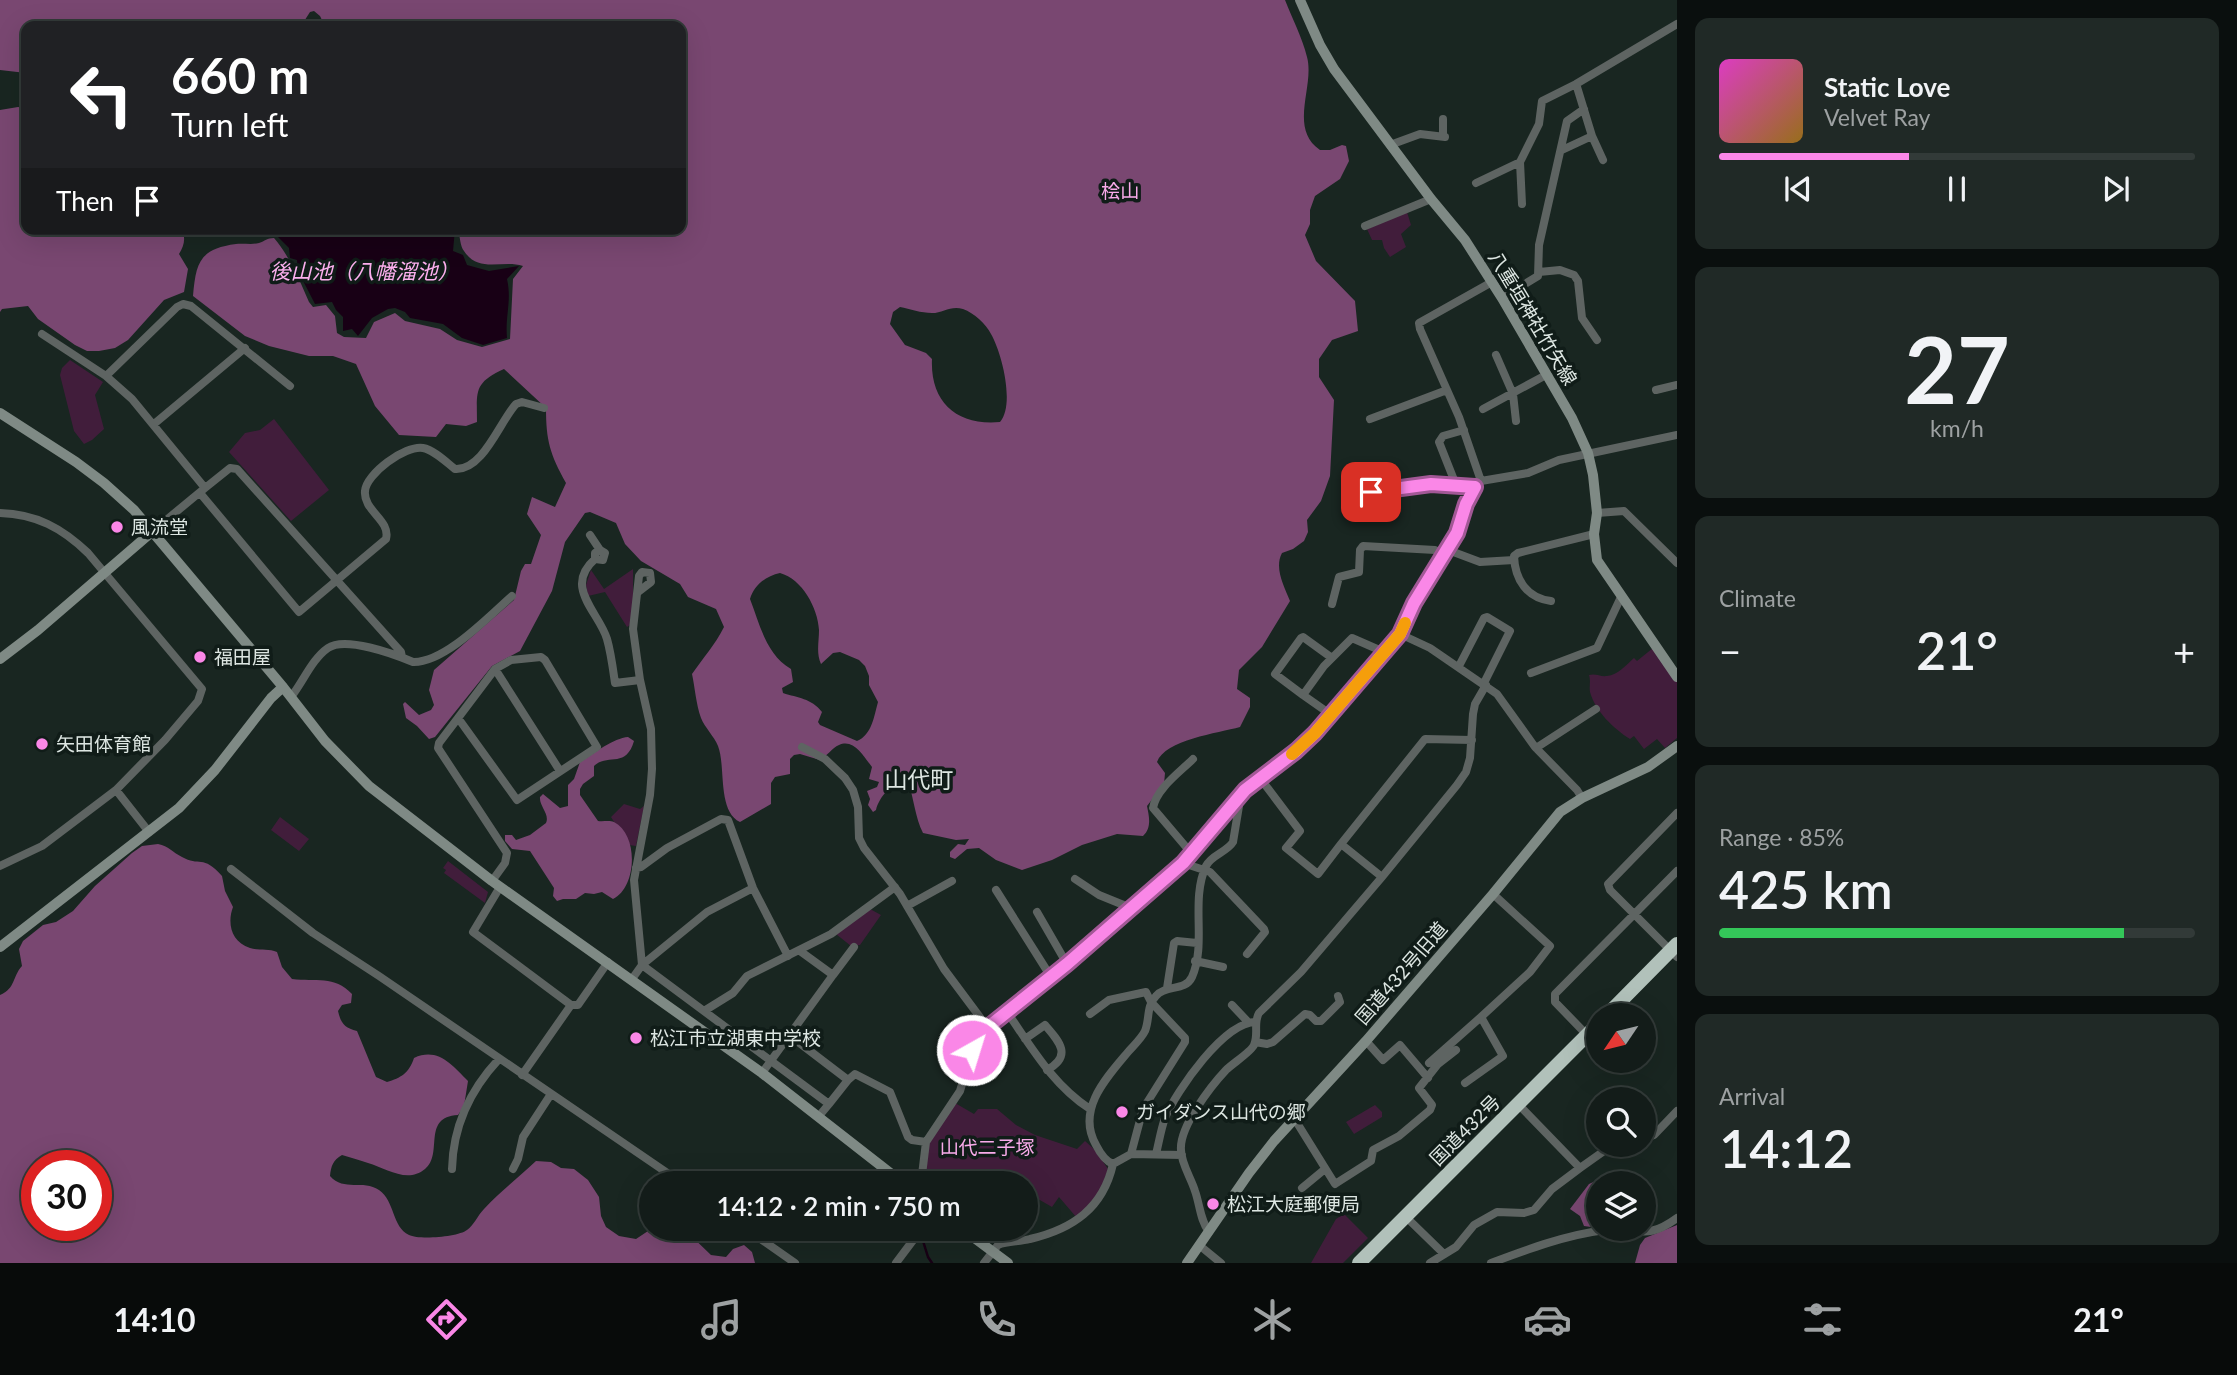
<!DOCTYPE html>
<html lang="en">
<head>
<meta charset="utf-8">
<style>
  :root { --surface:#131c19; --page:#202926; --text:#f1f3f6; --muted:#9da1a2; --line:#323a38; --accent:#fa87e7 }
  body { margin:0; font-family:Lato,"Noto Sans JP",sans-serif; background:var(--page); color:var(--text); height:100vh; display:flex; flex-direction:column; font-size:26px; white-space:nowrap }
  * { box-sizing:border-box; margin:0 }
  p { font-size:23px; color:var(--muted) }
  .icon { flex:none; width:38px; height:38px; fill:none; stroke:currentColor; stroke-width:2; stroke-linecap:round; stroke-linejoin:round }
  .map { position:relative; flex:1; overflow:hidden }
  .sheet { display:flex; flex-direction:column; gap:18px; padding:18px; background:#0a0f0e; width:560px }
  .sheet>* { flex:none }
  .top-card { position:absolute; left:21px; top:21px; width:665px; height:214px; border-radius:14px; box-shadow:0 7px 28px #0002,0 0 0 2px var(--line); background:#202124; color:#fff; overflow:hidden }
  .needle { width:46px; rotate:235deg }
  .buttons { position:absolute; left:1586px; top:1003px; display:grid; gap:14px }
  .buttons a { display:grid; place-items:center; width:70px; height:70px; border-radius:50%; background:var(--surface); box-shadow:0 7px 28px #0002,0 0 0 2px var(--line); font-size:35px }
  .speed { position:absolute; left:21px; top:1150px; display:flex; gap:14px; font-size:35px; font-weight:700; text-align:center }
  .speed>* { display:grid; place-content:center; width:91px; height:91px; border-radius:50%; background:var(--surface); box-shadow:0 7px 28px #0002,0 0 0 2px var(--line); line-height:1 }
  .speed .limit { border:10px solid #d22; background:#fff; color:#111 }
  .pin { position:absolute; display:grid; place-items:center; width:60px; height:60px; color:#fff; margin:-30px; border-radius:14px; box-shadow:0 4px 10px #0006 }
  .me { position:absolute; width:77px; margin:-38px; rotate:39deg; stroke-linejoin:round; filter:drop-shadow(0 0 5px #0008) }
  .turn { display:flex; align-items:center; gap:24px; height:147px; padding:0 35px; font-size:32px }
  .turn .icon { width:91px; height:91px; stroke-width:2.5 }
  .turn b { display:block; font-size:49px; line-height:60px }
  .then { display:flex; align-items:center; height:66px; padding:0 35px; background:#0003; gap:14px; font-size:26px }
  .big { font-size:52px; font-weight:600; line-height:1.1 }
  .sheet .tile { flex:1; display:flex; flex-direction:column; justify-content:center; gap:10px; min-width:0; padding:0 24px; border-radius:14px; background:var(--page) }
  .sheet .dial { align-items:center; gap:0 }
  .dial b { font-size:91px; line-height:1 }
  .song { display:flex; align-items:center; gap:21px }
  .cover { width:84px; height:84px; border-radius:10px; background:linear-gradient(135deg,hsl(310 70% 55%),hsl(40 70% 35%)) }
  .played { height:7px; border-radius:4px; background:linear-gradient(90deg,var(--accent) 40%,var(--line) 40%) }
  .keys { display:flex; justify-content:space-around; direction:ltr }
  .heat { display:flex; justify-content:space-between; align-items:center; font-size:38px; direction:ltr }
  .charge { height:10px; border-radius:5px; background:linear-gradient(90deg,#34c759 85%,var(--line) 0) }
  .trip { position:absolute; left:639px; top:1171px; width:399px; height:70px; border-radius:35px; background:var(--surface); box-shadow:0 7px 28px #0002,0 0 0 2px var(--line); font-weight:600; line-height:70px; text-align:center }
  .tabs { display:flex; height:112px; justify-content:space-around; align-items:center; background:#080b0a; color:var(--muted) }
  .tabs .icon { width:49px; height:49px }
  .tabs .current { color:var(--accent) }
  .tabs b { font-size:32px; color:var(--text) }
  main { display:flex; flex:1; min-height:0 }
  .map>svg:first-child { display:block }
  .green { fill:#411d3b }
  .forest { fill:#794771; fill-rule:evenodd }
  .water { fill:#180015 }
  .lines { fill:none; stroke-linecap:round; stroke-linejoin:round }
  .stream { stroke:#180015; stroke-width:2.5 }
  .street { stroke:#5e6462; stroke-width:8 }
  .secondary { stroke:#7f8a85; stroke-width:10 }
  .highway { stroke:#b1c1ba; stroke-width:14 }
  .route-casing { stroke:#a25896; stroke-width:18 }
  .route { stroke:#fa87e7; stroke-width:12 }
  .slow { stroke:#f59e0b; stroke-width:12 }
  .poi-dot { fill:#fa87e7; stroke:#101c18; stroke-width:2.5 }
  .labels { text-anchor:middle; stroke-width:7; stroke-linejoin:round; paint-order:stroke }
  .park-label { font-size:19px; fill:#f8aae9; stroke:#101c18 }
  .street-label { font-size:19px; fill:#dde6e2; stroke:#101c18 }
  .poi-label { font-size:19px; fill:#dde6e2; stroke:#101c18; text-anchor:start }
  .water-label { font-size:21px; font-style:italic; fill:#fcafee; stroke:#101c18 }
  .quarter-label { font-size:23px; fill:#dde6e2; stroke:#101c18 }
</style>
</head>
<body>
<main>
<div class="map">
<svg width="1677" height="1263" viewBox="0 0 1677 1263">
  <rect width="100%" height="100%" fill="#192621"/>
  <path class="green" d="M1407,212L1411,225L1401,234L1406,247L1390,257L1384,248L1382,240H1372L1367,229Z
    M70,360L103,382L95,395L104,429L92,440L84,444L74,431L60,375L62,368Z
    M274,419L329,490L291,521L229,452L245,433L260,430Z
    M633,569V602L630,625L627,627L605,592L588,596L586,585L591,570L604,589Z
    M1653,648L1677,681V738L1665,748L1657,739L1644,749L1634,736L1630,739C1614,729 1595,711 1590,692C1589,686 1591,682 1589,675C1596,673 1600,677 1607,676C1618,675 1626,665 1634,658L1637,661Z
    M624,804L640,809L644,806L636,846L629,845L611,817Z
    M280,817L309,839L299,851L271,830Z
    M448,861L488,892L485,903L444,873L446,870L443,868Z
    M870,909L881,915L860,945L851,946L836,934Z
    M955,1103L974,1114L978,1109H997L1016,1125L1035,1135L1077,1149L1085,1141L1095,1150L1108,1169L1100,1192L1077,1218L1059,1197L1052,1207L1026,1192V1183H957L955,1172L926,1171L928,1141Z
    M1375,1105L1382,1112V1117L1354,1134L1346,1122Z
    M1344,1214L1368,1238L1343,1263H1311L1336,1219Z"/>
  <path class="forest" d="M0,0H1285C1292,18 1302,37 1307,57C1315,86 1288,128 1320,150H1330L1342,145L1346,146L1349,161L1340,179L1315,196L1310,210V224L1305,235L1316,261L1355,301L1358,331L1332,340L1319,359V377L1334,400L1330,476L1321,501L1307,520L1308,532L1304,541L1293,549L1282,553C1274,568 1284,586 1290,601L1262,647L1239,670L1237,689L1250,698V707L1240,727C1218,733 1165,740 1157,762L1165,773L1164,784L1147,806C1149,816 1152,828 1143,836L1117,834L1082,845L1052,860L1022,870L996,860L979,848L967,849L955,859L950,857V852L958,844L965,845L969,839L956,840L923,833C915,817 914,799 908,781L905,779C892,783 879,797 876,810L873,812L868,805L870,799L867,791L877,787L879,782L869,779L872,767C864,757 854,738 839,745C832,748 827,756 820,760L800,754L794,755L790,759V774L775,777L771,783V804L740,822C717,811 726,766 718,746C714,736 705,728 701,718C696,704 695,688 692,674C703,658 715,645 724,627L716,609L688,597L680,584L641,561L625,544L616,523L590,512L585,513L565,542L552,591L520,651L492,666L435,737L429,739L417,726L406,718L403,704L405,702L419,715L431,710L434,705L429,690L434,670L514,600L521,571L525,564H531L541,535L527,514L532,497L555,507L566,483C550,454 546,441 546,408L504,369C473,383 477,392 477,422L466,426L446,424L436,437L399,435L375,406L356,364L333,356H309L269,346L245,336L193,296C196,263 199,249 236,244C243,243 252,245 259,243C265,241 267,238 274,238C290,257 299,279 309,302L313,307L326,305L335,316L337,333L344,337L366,338L374,322L395,313L405,321L440,329L457,340L482,347L510,339L513,279L523,266C503,259 479,274 464,251C460,246 460,236 458,229H681V26H325L320,16L314,11L310,12L301,26H26V73L0,70ZM900,307C910,309 921,313 932,313C943,313 951,305 963,309C974,313 986,324 991,334C1002,353 1015,405 1000,422C957,426 930,402 932,359L926,353L905,345L890,324L893,312ZM780,573C802,579 818,608 819,630C819,642 816,653 821,664L833,653L840,652L859,660L865,666L869,676V685L878,702C874,716 872,735 857,741L820,725L818,722L822,712C811,698 798,698 783,693L782,688L793,682L791,669C766,654 760,625 750,599C754,585 766,576 780,573Z
    M18,107L26,108V229H182C186,239 184,246 179,254L188,269L184,292L164,300L128,340L115,348L99,351H87L75,345L38,319L28,306L2,309L0,312V110Z
    M628,737L634,741C626,769 607,753 594,766V776L583,784L580,789V795L598,821C603,822 609,820 614,822C639,835 637,887 613,899L602,892L594,894L585,893L576,899H563L557,901L553,896L554,888L530,851L512,849L505,841V835H512L516,840L530,835L546,823C550,814 539,806 540,797L543,794L560,808L568,806V785L574,779L580,762C594,753 614,738 628,737Z
    M158,844C169,846 172,852 182,857C199,867 203,854 222,876L225,891L233,907C227,923 231,942 250,948C259,951 268,948 277,952L282,967L292,979C316,982 334,975 352,994L351,1003L342,1005L338,1011C341,1024 345,1028 357,1031L376,1077L387,1082C401,1078 409,1073 414,1058C438,1047 452,1065 468,1081L464,1106L458,1115C421,1117 444,1154 425,1169C407,1184 386,1168 368,1163C360,1160 351,1158 342,1155C333,1160 331,1166 330,1176C344,1192 363,1179 379,1190C395,1201 392,1227 409,1235C419,1240 458,1237 467,1230C474,1225 478,1215 484,1209C500,1192 519,1177 536,1161L551,1162L561,1168L574,1169L588,1180L599,1197L601,1216L606,1227L619,1236L636,1239L651,1229H684L711,1255L726,1257L733,1249L744,1245L752,1252L755,1263H0V995C16,988 12,977 22,966L19,949L23,941L43,925L56,922L73,911L95,886L132,853L142,846ZM37,1166H96V1225H37Z
    M1613,1173L1623,1175L1628,1183H1598V1228L1584,1226L1580,1216L1570,1209L1589,1184Z
    M1677,1225V1263H1635L1640,1245L1645,1238Z"/>
  <path class="water" d="M270,229H455L453,251L463,255L467,265L489,271L519,266L507,279C512,301 505,315 507,338L483,345L462,338L443,324L410,318L405,312L395,308L388,309L372,318L358,336L352,329L343,331V317L336,310L332,302L315,304L298,271L297,260L290,258L289,248Z"/>
  <g class="lines">
    <path class="stream" d="M919,1228L928,1257L932,1263"/>
    <path class="street" d="M1443,136V119
      M1592,136L1603,160
      M1390,145L1420,134L1445,137
      M1562,150L1592,136L1577,87
      M1520,162L1522,204
      M1476,183L1520,162L1539,124L1542,101L1576,84L1677,24
      M1365,226L1431,199
      M1539,272L1560,270L1574,275L1578,281L1582,318L1597,340
      M1502,298L1538,276L1539,245L1567,121L1584,109
      M42,334L106,376L132,399L205,488L153,531
      M1496,355L1513,394L1516,421
      M106,376L177,307L183,304L191,306L290,386
      M1656,390L1677,385
      M1483,409L1546,375
      M1370,419L1447,390
      M154,424L245,348
      M1481,481L1459,417L1420,329L1419,323L1492,282
      M1456,485L1439,442L1443,436L1464,430
      M205,488L230,468L237,469L401,652L402,657
      M1350,489L1371,492L1444,484L1474,487
      M200,493L299,612L386,539C391,520 363,511 365,491C366,474 405,445 423,448C434,450 446,462 455,469C483,471 500,421 516,404L522,402L544,408
      M0,513C36,514 62,528 88,553L202,689L198,701L165,740L116,790L42,846L0,866
      M1597,513L1624,511L1677,563
      M590,535L600,550
      M1448,550L1480,562L1514,560
      M595,559L603,560L605,553L600,550L595,553V559C563,587 599,612 607,639C611,653 613,669 615,683L640,680L633,629L639,576L642,572L650,573L651,582L638,592
      M1551,601C1527,598 1515,580 1514,556L1518,553L1594,534
      M1332,604L1339,577L1359,572L1360,550L1363,546L1435,550L1444,555
      M1400,634L1430,648L1497,694L1535,747L1577,790L1582,798
      M1459,666L1484,618L1487,617L1510,631L1484,683
      M495,669L511,660L541,657L545,660L597,747L517,800L458,718L495,669L560,771
      M1531,673L1597,648L1621,597
      M640,680L651,729L652,769L650,795L634,880L642,965L829,1104L819,1116
      M1303,695L1275,674L1301,638L1303,637L1332,658
      M291,697C303,682 312,659 328,648C345,636 394,654 413,662C445,663 489,616 512,596
      M1330,714L1303,695L1324,666L1352,638L1384,652
      M458,718L439,743L438,748L507,853L505,863L492,881
      M802,747L825,759L845,778L853,790L858,807L859,838L864,848L900,894L944,969L988,1028
      M1536,748L1596,709
      M1260,778L1300,831L1286,848L1318,874L1341,844
      M116,790L149,832
      M1677,813L1608,884L1610,890L1677,957
      M1192,854L1153,808C1156,789 1180,772 1193,759
      M1183,863L1210,872L1264,929L1265,932L1247,954
      M636,868L641,867L667,848L721,819L728,820L753,888L788,956
      M231,869L313,933L379,976L682,1183
      M1382,877L1341,844L1425,739L1472,740
      M1075,879L1099,895L1131,908
      M500,887L473,932L571,1005H578L608,962
      M996,890L1051,977
      M907,906L952,881
      M1037,912L1067,964
      M1195,961L1223,967
      M833,975L854,947
      M632,979L642,965L707,912L753,888
      M1167,988L1174,943L1177,941L1197,943
      M1232,1005L1248,1022
      M704,1011L733,993L747,976L831,934L895,887
      M1007,1012C1032,1048 1053,1085 1090,1109
      M1090,1014L1109,1000L1146,992L1151,1002L1185,1038V1042L1143,1109L1131,1154
      M1481,1017L1530,972L1550,946L1493,894
      M789,1035L848,1080L829,1104
      M1587,1035L1555,1002V994L1677,871
      M1025,1039L1045,1025C1059,1041 1073,1056 1047,1070
      M1366,1041L1383,1060L1400,1045L1428,1078
      M1255,1042L1267,1044L1273,1042L1305,1014L1310,1015L1316,1021H1321L1340,1002L1338,996
      M1429,1063L1481,1017L1503,1056L1465,1083
      M762,1073L833,975L800,951
      M522,1075L571,1005
      M848,1080L855,1074L890,1092L908,1137L912,1140L926,1142
      M1518,1104L1580,1168L1604,1151L1621,1144
      M1294,1118L1335,1184L1371,1161L1373,1150L1399,1136L1430,1110L1432,1105L1419,1088L1438,1064L1456,1050
      M1643,1139L1654,1135L1677,1111
      M1156,1154C1159,1142 1161,1129 1165,1118C1177,1090 1224,1022 1256,1022
      M1113,1164C1105,1161 1100,1153 1096,1145C1076,1110 1106,1078 1128,1052C1134,1045 1141,1039 1145,1031C1150,1019 1146,1006 1156,996C1166,984 1185,992 1192,977C1207,943 1190,901 1206,866C1211,855 1227,852 1233,842L1239,806L1236,800
      M452,1169C453,1125 470,1090 499,1059
      M513,1169L518,1159L523,1137L551,1094
      M921,1183L926,1142L960,1091L974,1044L980,1034L1067,964L1183,863L1245,790L1310,739L1400,634L1414,603L1457,533L1466,504L1474,487L1481,481L1528,473L1559,460L1677,435
      M1302,1188L1325,1169
      M1405,1216L1444,1254
      M745,1228L795,1263
      M1209,1232C1200,1220 1200,1205 1195,1191C1191,1178 1181,1163 1181,1150C1179,1127 1211,1086 1226,1070C1233,1063 1251,1052 1254,1045C1259,1034 1253,1023 1259,1013L1301,972L1382,877L1457,785L1466,772L1470,758L1473,714L1475,704L1486,685
      M1199,1245L1221,1263
      M896,1263L914,1239
      M984,1263L998,1245C1008,1241 1019,1242 1030,1239C1073,1229 1103,1208 1113,1164L1131,1154L1182,1155
      M1430,1263L1456,1247L1474,1225L1497,1212L1524,1213L1534,1210L1552,1189L1580,1168
      M1491,1263C1528,1249 1566,1235 1605,1230C1639,1226 1644,1242 1677,1218"/>
    <path class="secondary" d="M1300,0L1320,45L1334,69L1431,199L1465,240L1502,298L1572,418L1588,453L1593,475L1597,513L1594,534L1597,560L1677,677
      M0,413L76,462L104,483L134,510L283,687L325,741L369,786L492,881L762,1073L903,1183
      M0,659L38,630L153,531
      M0,947L179,808L215,770L271,698L283,687
      M961,1228L1008,1263
      M1187,1263L1249,1173L1274,1141L1366,1041L1493,894L1560,812L1582,798L1648,767L1677,746"/>
    <path class="highway" d="M1607,1015L1677,944
      M1359,1263L1598,1024"/>
  </g>
  <g class="lines">
    <defs>
      <path id="route" d="M972,1050L982,1032L1067,964L1183,863L1245,790L1296,751L1315,733L1400,634L1414,603L1457,533L1466,504L1475,487L1431,484L1371,492"/>
    </defs>
    <use href="#route" class="route-casing"/>
    <use href="#route" class="route"/>
    <path class="slow" d="M1292,754L1315,733L1400,634L1405,623"/>
  </g>
  <g class="poi-dot">
    <circle cx="117" cy="527" r="7"/>
    <circle cx="200" cy="657" r="7"/>
    <circle cx="42" cy="744" r="7"/>
    <circle cx="636" cy="1038" r="7"/>
    <circle cx="1122" cy="1112" r="7"/>
    <circle cx="1213" cy="1204" r="7"/>
  </g>
  <g class="labels">
    <g class="park-label">
      <text x="1120" y="198">桧山</text>
      <text x="987" y="1154">山代二子塚</text>
    </g>
    <g class="street-label">
      <text transform="translate(1533 318) rotate(59)" y="7">八重垣神社竹矢線</text>
      <text transform="translate(1401 973) rotate(-49)" y="7">国道432号旧道</text>
      <text transform="translate(1465 1130) rotate(-45)" y="7">国道432号</text>
    </g>
    <g class="poi-label">
      <text x="131" y="534">風流堂</text>
      <text x="214" y="664">福田屋</text>
      <text x="56" y="751">矢田体育館</text>
      <text x="650" y="1045">松江市立湖東中学校</text>
      <text x="1136" y="1119">ガイダンス山代の郷</text>
      <text x="1227" y="1211">松江大庭郵便局</text>
    </g>
    <g class="water-label">
      <text x="364" y="279">後山池（八幡溜池）</text>
    </g>
    <g class="quarter-label">
      <text x="919" y="788">山代町</text>
    </g>
  </g>
</svg>
<div class="buttons">
<a><svg class="needle" viewBox="-14 -14 28 28"><path d="M0-13l5 13h-10z" fill="#e53935"/><path d="M0 13l5-13h-10z" fill="#9da1a2"/></svg></a>
<a><svg class="icon" aria-label="search" viewBox="0 0 24 24"><circle cx="10" cy="10" r="6"/><path d="M15 15l6 6"/></svg></a>
<a><svg class="icon" aria-label="layers" viewBox="0 0 24 24"><path d="M12 4l9 5-9 5-9-5zM3 14l9 5 9-5"/></svg></a>
</div>
<div class="speed"><div class="limit">30</div></div>
<div class="pin" style="left:1371px;top:492px;background:#d93025"><svg class="icon" aria-label="arrive" viewBox="0 0 24 24"><path d="M6 21V4h12l-3 4 3 4H6"/></svg></div>
<svg class="me" style="left:972px;top:1050px" viewBox="-20 -20 40 40"><circle r="17" fill="#fa87e7" stroke="#fff" stroke-width="3"/><path d="M0-11L8 9 0 5-8 9z" fill="#fff"/></svg>
<div class="trip">14:12 · 2 min · 750 m</div>
<div class="top-card">
<div class="turn"><svg class="icon" aria-label="left" viewBox="0 0 24 24"><path d="M17 20v-9H6M10 6l-5 5 5 5"/></svg><div><b>660 m</b>Turn left</div></div>
<div class="then">Then<svg class="icon" aria-label="arrive" viewBox="0 0 24 24"><path d="M6 21V4h12l-3 4 3 4H6"/></svg></div>
</div>
</div>
<section class="sheet">
<div class="tile">
<div class="song"><i class="cover"></i><div><b>Static Love</b><p>Velvet Ray</p></div></div>
<div class="played"></div>
<div class="keys"><svg class="icon" aria-label="previous" viewBox="0 0 24 24"><path d="M18 5L8 12l10 7zM5 5v14"/></svg><svg class="icon" aria-label="pause" viewBox="0 0 24 24"><path d="M8 5v14M16 5v14"/></svg><svg class="icon" aria-label="next" viewBox="0 0 24 24"><path d="M6 5l10 7-10 7zM19 5v14"/></svg></div>
</div>
<div class="tile dial"><b>27</b><p>km/h</p></div>
<div class="tile"><p>Climate</p>
<div class="heat"><a>−</a><b class="big">21°</b><a>+</a></div>
</div>
<div class="tile"><p>Range · 85%</p><b class="big">425 km</b><div class="charge"></div></div>
<div class="tile"><p>Arrival</p><b class="big">14:12</b></div>
</section>
</main>
<nav class="tabs">
<b>14:10</b>
<svg class="icon current" aria-label="directions" viewBox="0 0 24 24"><path d="M12 3l9 9-9 9-9-9zM9 14v-3h6M13 9l2 2-2 2"/></svg>
<svg class="icon" aria-label="music" viewBox="0 0 24 24"><path d="M9 18V5l10-2v13"/><circle cx="6" cy="18" r="3"/><circle cx="16" cy="16" r="3"/></svg>
<svg class="icon" aria-label="phone" viewBox="0 0 24 24"><path d="M5 4h4l2 5-3 2q2 4 5 5l2-3 5 2v4C11 20 4 13 5 4z"/></svg>
<svg class="icon" aria-label="climate" viewBox="0 0 24 24"><path d="M12 3v18M4 7l16 10M4 17L20 7"/></svg>
<svg class="icon" aria-label="car" viewBox="0 0 24 24"><path d="M5 17H2v-5l4-1 3-4h7l3 4 3 1v5h-3M9 17h6M6 11h13"/><circle cx="7" cy="17" r="2"/><circle cx="17" cy="17" r="2"/></svg>
<svg class="icon" aria-label="filters" viewBox="0 0 24 24"><path d="M4 7h16M4 17h16"/><circle cx="9" cy="7" r="2"/><circle cx="15" cy="17" r="2"/></svg>
<b>21°</b>
</nav>
</body>
</html>
